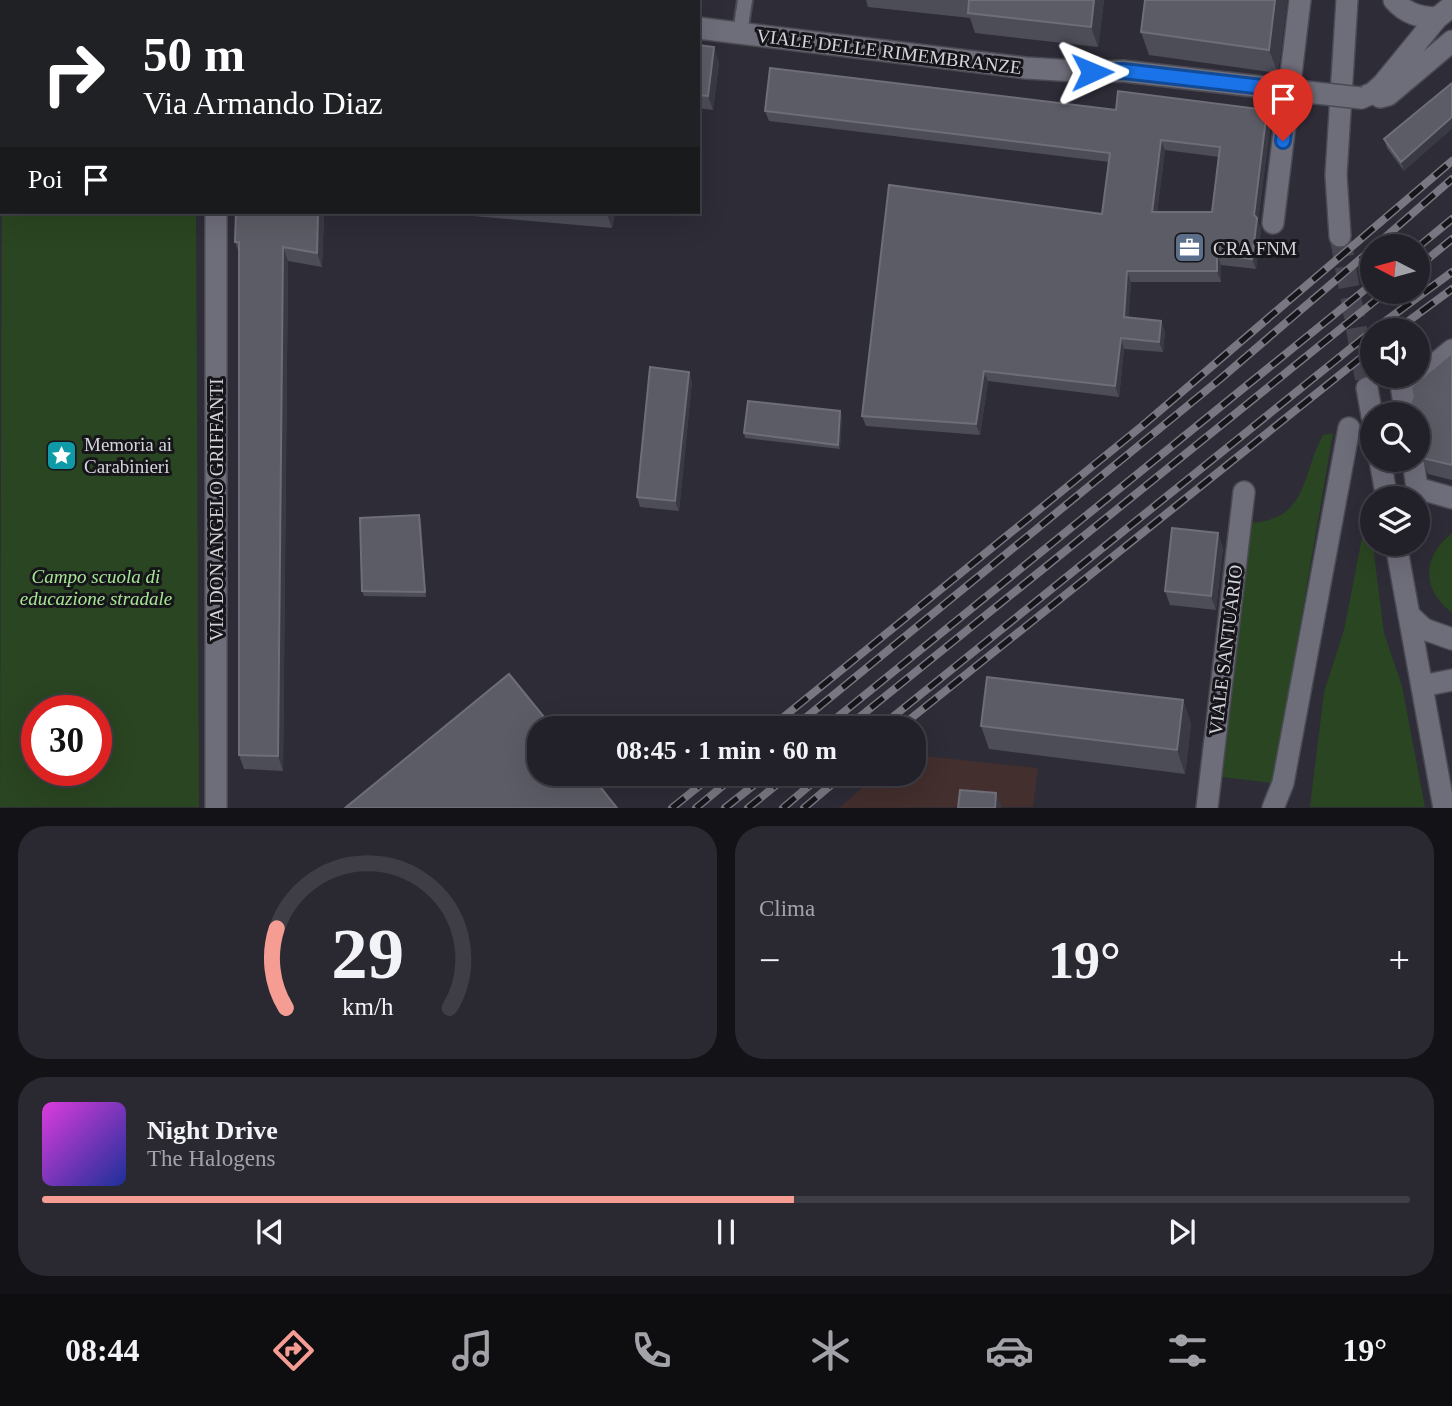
<!DOCTYPE html>
<html lang="it">
<head>
<meta charset="utf-8">
<style>
  :root { --surface:#222129; --page:#2a2931; --text:#f1f3f6; --muted:#a2a3a8; --line:#3f3e46; --accent:#f59c93 }
  body { margin:0; font-family:"Times New Roman",serif; background:var(--page); color:var(--text); height:100vh; display:flex; flex-direction:column; font-size:26px; white-space:nowrap }
  * { box-sizing:border-box; margin:0 }
  p { font-size:23px; color:var(--muted) }
  .icon { flex:none; width:38px; height:38px; fill:none; stroke:currentColor; stroke-width:2; stroke-linecap:round; stroke-linejoin:round }
  .map { position:relative; height:808px; overflow:hidden }
  .details { display:flex; flex-direction:column; gap:18px; padding:18px; background:#131217; flex:1 }
  .details>* { flex:none }
  .top-card { position:absolute; left:0px; top:0px; width:700px; height:214px; box-shadow:0 7px 28px #0002,0 0 0 2px var(--line); background:#202124; color:#fff; overflow:hidden }
  .needle { width:46px; rotate:276deg }
  .tools { position:absolute; left:1360px; top:234px; display:grid; gap:14px }
  .tools a { display:grid; place-items:center; width:70px; height:70px; border-radius:50%; background:var(--surface); box-shadow:0 7px 28px #0002,0 0 0 2px var(--line); font-size:35px }
  .speed { position:absolute; left:21px; top:695px; display:flex; gap:14px; font-size:35px; font-weight:700; text-align:center }
  .speed>* { display:grid; place-content:center; width:91px; height:91px; border-radius:50%; background:var(--surface); box-shadow:0 7px 28px #0002,0 0 0 2px var(--line); line-height:1 }
  .speed .limit { border:10px solid #d22; background:#fff; color:#111 }
  .pin { position:absolute; display:grid; place-items:center; width:60px; height:60px; color:#fff; margin:-72px -30px; border-radius:50% 50% 50% 0; rotate:-45deg; box-shadow:0 0 7px #0007 }
  .pin .icon { rotate:45deg }
  .me { position:absolute; width:77px; margin:-38px; rotate:89deg; stroke-linejoin:round; filter:drop-shadow(0 0 5px #0008) }
  .turn { display:flex; align-items:center; gap:24px; height:147px; padding:0 28px; font-size:32px }
  .turn .icon { width:91px; height:91px; stroke-width:2.5 }
  .turn b { display:block; font-size:49px; line-height:60px }
  .then { display:flex; align-items:center; height:66px; padding:0 28px; background:#0003; gap:14px; font-size:26px }
  .big { font-size:52px; font-weight:800; line-height:1.1 }
  .details .card { flex:1; display:flex; flex-direction:column; justify-content:center; gap:10px; min-width:0; padding:0 24px; border-radius:28px; background:var(--page) }
  .details .dial { align-items:center; gap:0 }
  .dial svg { height:182px; overflow:visible; fill:none; stroke:var(--line); stroke-width:7; stroke-linecap:round; text-anchor:middle }
  .dial text { fill:var(--text); stroke:none }
  .song { display:flex; align-items:center; gap:21px }
  .cover { width:84px; height:84px; border-radius:10px; background:linear-gradient(135deg,hsl(300 70% 55%),hsl(230 70% 35%)) }
  .played { height:7px; border-radius:4px; background:linear-gradient(90deg,var(--accent) 55%,var(--line) 55%) }
  .keys { display:flex; justify-content:space-around; direction:ltr }
  .heat { display:flex; justify-content:space-between; align-items:center; font-size:38px; direction:ltr }
  .details .tiles { flex:1; display:grid; gap:18px; grid-template-columns:1fr 1fr }
  .card:last-child { grid-column:span 2 }
  .trip { position:absolute; left:527px; top:716px; width:399px; height:70px; border-radius:28px; background:var(--surface); box-shadow:0 7px 28px #0002,0 0 0 2px var(--line); font-weight:800; line-height:70px; text-align:center }
  .tabs { display:flex; height:112px; justify-content:space-around; align-items:center; background:#0e0d10; color:var(--muted) }
  .tabs .icon { width:49px; height:49px }
  .tabs .selected { color:var(--accent) }
  .tabs b { font-size:32px; color:var(--text) }
  .map>svg:first-child { display:block }
  .education { fill:#432f2d }
  .green { fill:#2a4521; fill-rule:evenodd }
  .lines { fill:none; stroke-linecap:round; stroke-linejoin:round }
  .street-tunnel { stroke:#464550; stroke-width:21; stroke-dasharray:21 10; stroke-linecap:butt }
  .lane-casing { stroke:#4a4a53; stroke-width:18 }
  .street-casing { stroke:#4a4a53; stroke-width:24 }
  .lane { stroke:#6e6d7a; stroke-width:14 }
  .street { stroke:#6e6d7a; stroke-width:21 }
  .rail-casing { stroke:#797882; stroke-width:8 }
  .rail { stroke:#15151a; stroke-width:5; stroke-dasharray:16; stroke-linecap:butt }
  .street-bridge-casing { stroke:#4a4a53; stroke-width:24; stroke-linecap:butt }
  .street-bridge { stroke:#6e6d7a; stroke-width:21 }
  .wall { fill:#4d4d58; fill-rule:evenodd }
  .shaded-wall { fill:#3a3a45 }
  .building { fill:#5c5c66; stroke:#6e6e78; stroke-width:2; fill-rule:evenodd }
  .route-casing { stroke:#114b97; stroke-width:18 }
  .route { stroke:#1a73e8; stroke-width:12 }
  .labels { text-anchor:middle; stroke-width:6; stroke-linejoin:round; paint-order:stroke }
  .street-label { font-size:19px; fill:#d4d4db; stroke:#15151a }
  .poi-label { font-size:19px; fill:#d4d4db; stroke:#15151a; text-anchor:start }
  .park-label { font-size:19px; font-style:italic; fill:#a8e694; stroke:#15151a }
</style>
</head>
<body>
<div class="map">
<svg width="1452" height="808" viewBox="0 0 1452 808">
  <rect width="100%" height="100%" fill="#2d2c37"/>
  <path class="education" d="M914,755L1038,768L1033,807L839,808L878,774H914Z"/>
  <path class="green" d="M2,131V212H196L199,807H0ZM37,710H96V770H37Z
    M1333,433L1273,783L1222,777L1249,523C1309,520 1301,475 1323,435Z
    M1368,507L1384,633L1402,686L1425,807H1310L1324,692L1344,630Z
    M1452,533V613C1421,589 1422,557 1452,533Z"/>
  <g class="lines">
    <path class="street-tunnel" d="M1340,236L1367,388"/>
    <defs>
      <path id="lane" d="M740,33L745,0"/>
      <path id="street" d="M473,0L487,2
        M1394,0C1406,14 1419,17 1437,18
        M16,2L17,0
        M698,28L1026,68L1092,72L1123,71L1289,90
        M0,78L2,70
        M1380,97L1388,95L1452,41
        M1361,98L1373,93L1383,84L1437,18L1452,6
        M1273,223L1300,0
        M1340,236L1336,175L1347,0
        M1367,388L1372,416
        M1406,415L1402,391L1452,350
        M1380,460L1387,499
        M1413,460L1417,488L1452,498
        M1396,544L1444,808
        M1409,615L1424,629L1452,639
        M1422,686L1452,680
        M216,808V212
        M1207,808L1244,492
        M1273,808L1283,783L1349,428"/>
    </defs>
    <use href="#lane" class="lane-casing"/>
    <use href="#street" class="street-casing"/>
    <use href="#lane" class="lane"/>
    <use href="#street" class="street"/>
    <defs>
      <path id="rail" d="M1374,247L1452,179
        M1418,247L1452,219
        M1418,267L1452,239
        M1372,331L1452,272
        M1395,331L1452,289
        M770,728L1142,426L1452,161
        M793,728L1219,380L1372,249
        M824,728L1372,284
        M846,728L1386,292
        M879,728L1372,331
        M899,728L1372,349
        M672,808L714,774
        M696,808L737,774
        M725,808L768,774
        M748,808L790,774
        M783,808L823,774
        M804,808L844,774"/>
    </defs>
    <use href="#rail" class="rail-casing"/>
    <use href="#rail" class="rail"/>
    <defs>
      <path id="street-bridge" d="M1289,90L1361,98"/>
    </defs>
    <use href="#street-bridge" class="street-bridge-casing"/>
    <use href="#street-bridge" class="street-bridge"/>
  </g>
  <path class="wall" d="M866,0H1104L1098,47L975,33L970,18L868,7Z
    M1287,0L1278,73L1149,55L1141,32Z
    M698,45L719,62L713,110L698,108Z
    M1452,83L1404,171L1387,148L1384,139Z
    M1116,110H1267L1271,120L1258,221L1261,229L1256,269L1221,265V282H1131L1128,317L1165,331L1163,352L1124,349L1119,397L988,381L980,435L866,426L862,416L1102,214L1109,162L769,121L765,111ZM1165,150L1219,157L1212,212H1157Z
    M324,212L322,267L288,261L283,771L244,769L239,755V253L235,242Z
    M428,212H615L612,228Z
    M1452,353V480L1428,474L1422,458L1421,452L1418,445V415Z
    M692,381L679,511L640,507L637,497Z
    M842,416L840,449L745,438L744,433Z
    M419,515L421,520L426,597L364,596L362,591Z
    M1223,547L1216,610L1170,605L1165,591Z
    M1183,700L1191,724L1185,774L989,749L981,726Z"/>
  <path class="shaded-wall" d="M1094,0H1104L1098,47L1091,27Z
    M1275,0H1287L1278,73L1269,50Z
    M714,47L719,62L713,110L708,96Z
    M1267,110L1271,120L1258,221L1261,229L1256,269L1252,259L1254,215Z
    M1452,117V129L1404,171L1401,162Z
    M1161,140L1165,150L1156,222L1152,212Z
    M318,212H324L322,267L317,253Z
    M608,212H615L612,228L607,214Z
    M283,247L288,261L283,771L278,756Z
    M1217,254L1221,265V282L1217,271Z
    M1127,271L1131,282L1128,327L1124,317Z
    M1161,321L1165,331L1163,352L1159,342Z
    M1121,338L1124,349L1119,397L1115,386Z
    M984,371L988,381L980,435L976,424Z
    M689,372L692,381L679,511L675,501Z
    M840,411L842,416L840,449L838,445Z
    M419,515L421,520L426,597L425,592Z
    M1218,533L1223,547L1216,610L1211,596Z
    M1183,700L1191,724L1185,774L1177,750Z
    M996,793L1001,806V808H995Z"/>
  <path class="building" d="M20,0H315L330,2H19Z
    M969,0H1094L1091,27L968,13Z
    M1145,0H1275L1269,50L1141,32Z
    M698,45L714,47L708,96L698,95Z
    M770,68L1116,110L1118,91L1267,110L1254,215L1257,218L1252,259L1217,254V271H1127L1124,317L1161,321L1159,342L1121,338L1115,386L984,371L976,424L862,416L889,185L1102,214L1110,153L765,111ZM1161,140L1220,147L1212,212H1152Z
    M1452,83V117L1401,162L1384,139Z
    M236,212H318L317,253L283,247L278,756L239,755V242H235Z
    M583,212H608L607,214Z
    M1452,353V465L1422,458L1420,441L1418,438V415H1410L1409,407L1413,397L1411,387Z
    M650,367L689,372L675,501L637,497Z
    M748,401L840,411L838,445L744,433Z
    M419,515L425,592L362,591L360,518Z
    M1172,528L1218,533L1211,596L1165,591Z
    M509,674L553,728H539V774H590L617,808H345Z
    M987,677L1183,700L1177,750L981,726Z
    M960,790L996,793L995,808H958Z"/>
  <g class="lines">
    <defs>
      <path id="route" d="M1092,72L1123,71L1289,90L1283,141"/>
    </defs>
    <use href="#route" class="route-casing"/>
    <use href="#route" class="route"/>
  </g>
  <defs>
    <symbol id="office-square" viewBox="-11 -11 22 22"><rect x="-9" y="-9" width="18" height="18" rx="4" fill="#5c6f8a" stroke="#15151a"/><path d="M-6-3h4V-5.5h4V-3h4V5H-6ZM-1-4.5V-3h2v-1.5ZM-6 0V1H6V0Z" fill="#fff"/></symbol>
    <symbol id="sight-square" viewBox="-11 -11 22 22"><rect x="-9" y="-9" width="18" height="18" rx="4" fill="#0f9aa8" stroke="#15151a"/><path d="M0-6L1.8-2.2L6-1.7L2.9 1.2L3.7 5.4L0 3.3L-3.7 5.4L-2.9 1.2L-6-1.7L-1.8-2.2Z" fill="#fff"/></symbol>
  </defs>
  <g fill-rule="evenodd">
    <use href="#office-square" x="1172" y="230" width="35" height="35"/>
    <use href="#sight-square" x="44" y="438" width="35" height="35"/>
  </g>
  <g class="labels">
    <g class="street-label">
      <text transform="translate(889 51) rotate(7)" y="7">VIALE DELLE RIMEMBRANZE</text>
      <text transform="translate(216 510) rotate(-90)" y="7">VIA DON ANGELO GRIFFANTI</text>
      <text transform="translate(1225 650) rotate(-83)" y="7">VIALE SANTUARIO</text>
    </g>
    <g class="poi-label">
      <text x="1213" y="255">CRA FNM</text>
      <text x="84" y="451">Memoria ai<tspan x="84" dy="22">Carabinieri</tspan></text>
    </g>
    <g class="park-label">
      <text x="96" y="583">Campo scuola di<tspan x="96" dy="22">educazione stradale</tspan></text>
    </g>
  </g>
</svg>
<div class="tools">
<a><svg class="needle" viewBox="-14 -14 28 28"><path d="M0-13l5 13h-10z" fill="#e53935"/><path d="M0 13l5-13h-10z" fill="#a2a3a8"/></svg></a>
<a><svg class="icon" aria-label="sound" viewBox="0 0 24 24"><path d="M4 9h4l5-4v14l-5-4H4zM17 9q2 3 0 6"/></svg></a>
<a><svg class="icon" aria-label="search" viewBox="0 0 24 24"><circle cx="10" cy="10" r="6"/><path d="M15 15l6 6"/></svg></a>
<a><svg class="icon" aria-label="layers" viewBox="0 0 24 24"><path d="M12 4l9 5-9 5-9-5zM3 14l9 5 9-5"/></svg></a>
</div>
<div class="speed"><div class="limit">30</div></div>
<div class="pin" style="left:1283px;top:141px;background:#d93025"><svg class="icon" aria-label="arrive" viewBox="0 0 24 24"><path d="M6 21V4h12l-3 4 3 4H6"/></svg></div>
<svg class="me" style="left:1092px;top:72px" viewBox="-20 -20 40 40"><path d="M0-17L14 15 0 8-14 15z" fill="#1a73e8" stroke="#fff" stroke-width="4"/></svg>
<div class="trip">08:45 · 1 min · 60 m</div>
<div class="top-card">
<div class="turn"><svg class="icon" aria-label="right" viewBox="0 0 24 24"><path d="M7 20v-9h11M14 6l5 5-5 5"/></svg><div><b>50 m</b>Via Armando Diaz</div></div>
<div class="then">Poi<svg class="icon" aria-label="arrive" viewBox="0 0 24 24"><path d="M6 21V4h12l-3 4 3 4H6"/></svg></div>
</div>
</div>
<section class="details">
<div class="tiles">
<div class="card dial"><svg viewBox="0 0 100 80">
<path d="M14 69A42 42 0 1 1 86 69"/>
<path d="M14 69A42 42 0 0 1 10 34" stroke="#f59c93"/>
<text x="50" y="56" font-size="32" font-weight="700">29</text>
<text x="50" y="72" font-size="11">km/h</text>
</svg></div>
<div class="card"><p>Clima</p>
<div class="heat"><a>−</a><b class="big">19°</b><a>+</a></div>
</div>
<div class="card">
<div class="song"><i class="cover"></i><div><b>Night Drive</b><p>The Halogens</p></div></div>
<div class="played"></div>
<div class="keys"><svg class="icon" aria-label="previous" viewBox="0 0 24 24"><path d="M18 5L8 12l10 7zM5 5v14"/></svg><svg class="icon" aria-label="pause" viewBox="0 0 24 24"><path d="M8 5v14M16 5v14"/></svg><svg class="icon" aria-label="next" viewBox="0 0 24 24"><path d="M6 5l10 7-10 7zM19 5v14"/></svg></div>
</div>
</div>
</section>
<nav class="tabs">
<b>08:44</b>
<svg class="icon selected" aria-label="directions" viewBox="0 0 24 24"><path d="M12 3l9 9-9 9-9-9zM9 14v-3h6M13 9l2 2-2 2"/></svg>
<svg class="icon" aria-label="music" viewBox="0 0 24 24"><path d="M9 18V5l10-2v13"/><circle cx="6" cy="18" r="3"/><circle cx="16" cy="16" r="3"/></svg>
<svg class="icon" aria-label="phone" viewBox="0 0 24 24"><path d="M5 4h4l2 5-3 2q2 4 5 5l2-3 5 2v4C11 20 4 13 5 4z"/></svg>
<svg class="icon" aria-label="climate" viewBox="0 0 24 24"><path d="M12 3v18M4 7l16 10M4 17L20 7"/></svg>
<svg class="icon" aria-label="car" viewBox="0 0 24 24"><path d="M5 17H2v-5l4-1 3-4h7l3 4 3 1v5h-3M9 17h6M6 11h13"/><circle cx="7" cy="17" r="2"/><circle cx="17" cy="17" r="2"/></svg>
<svg class="icon" aria-label="filters" viewBox="0 0 24 24"><path d="M4 7h16M4 17h16"/><circle cx="9" cy="7" r="2"/><circle cx="15" cy="17" r="2"/></svg>
<b>19°</b>
</nav>
</body>
</html>
